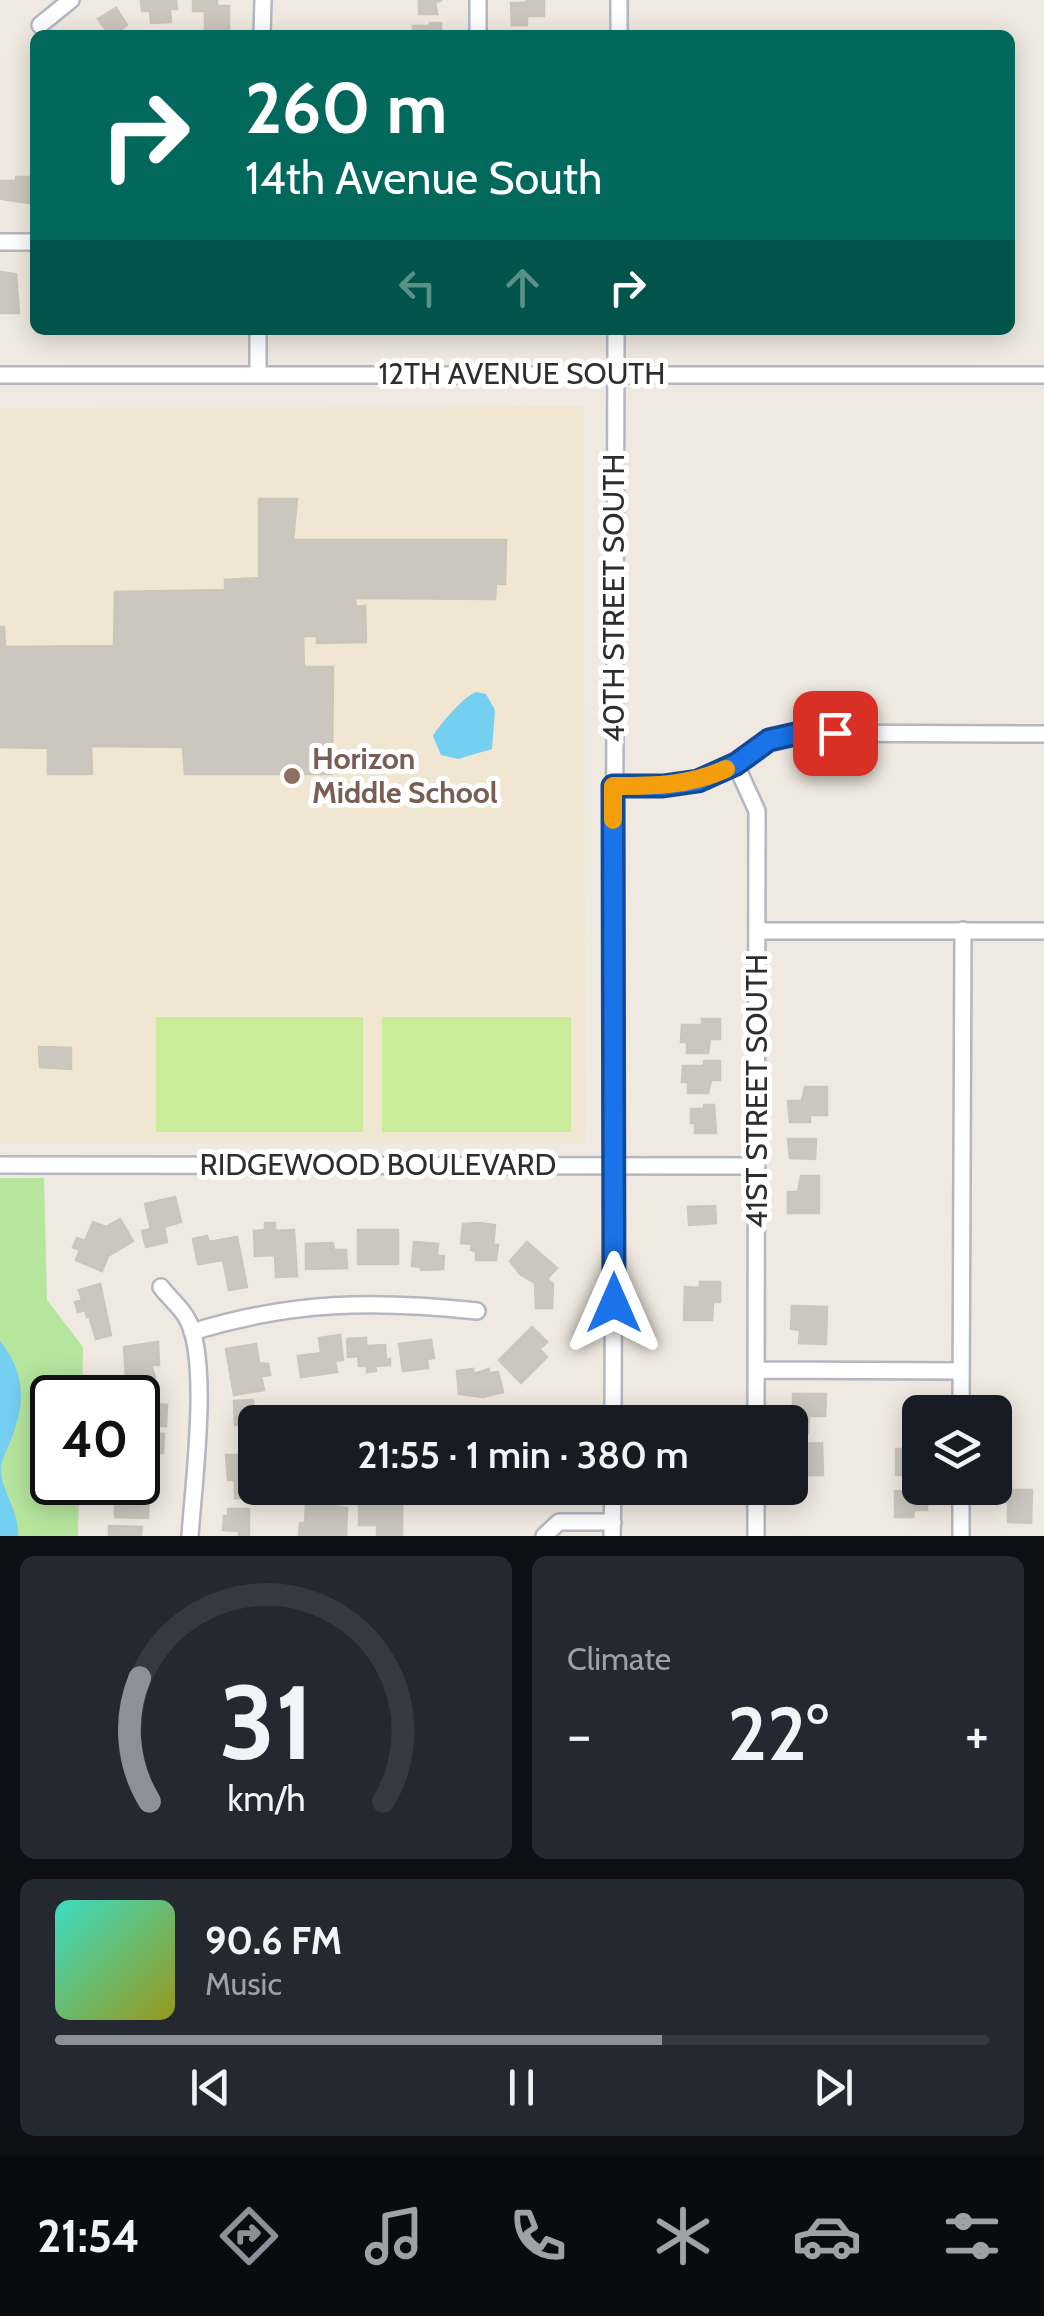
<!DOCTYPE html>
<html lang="en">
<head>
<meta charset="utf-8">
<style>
  :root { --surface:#171b24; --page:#242831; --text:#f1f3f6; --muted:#9ea1a6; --line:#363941; --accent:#8c9099 }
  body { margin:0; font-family:Cabin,sans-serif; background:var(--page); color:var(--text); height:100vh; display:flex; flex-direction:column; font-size:38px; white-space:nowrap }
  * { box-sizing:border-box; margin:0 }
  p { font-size:32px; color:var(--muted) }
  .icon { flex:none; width:55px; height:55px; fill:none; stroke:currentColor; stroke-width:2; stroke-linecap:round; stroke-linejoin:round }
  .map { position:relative; height:1536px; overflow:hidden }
  .panel { display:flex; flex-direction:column; gap:20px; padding:20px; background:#0d0f14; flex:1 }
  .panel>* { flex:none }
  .top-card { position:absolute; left:30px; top:30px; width:985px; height:305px; border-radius:15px; box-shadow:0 5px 25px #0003; background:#00695c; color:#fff; overflow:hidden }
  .controls { position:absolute; left:902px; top:1395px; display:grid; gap:20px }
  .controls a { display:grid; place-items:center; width:110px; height:110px; border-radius:15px; background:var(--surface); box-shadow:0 5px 25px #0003; font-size:50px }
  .speed { position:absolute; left:30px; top:1375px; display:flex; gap:20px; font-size:50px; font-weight:700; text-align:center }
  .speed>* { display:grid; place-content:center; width:130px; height:130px; border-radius:50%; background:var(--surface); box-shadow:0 5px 25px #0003; line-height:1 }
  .speed .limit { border:5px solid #111; border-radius:15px; background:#fff; color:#111 }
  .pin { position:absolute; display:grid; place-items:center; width:85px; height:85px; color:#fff; margin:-42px; border-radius:20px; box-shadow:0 5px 15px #0006 }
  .me { position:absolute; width:110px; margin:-55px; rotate:0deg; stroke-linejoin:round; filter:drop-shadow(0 0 8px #0008) }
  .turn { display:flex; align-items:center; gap:35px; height:210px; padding:0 50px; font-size:45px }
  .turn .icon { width:130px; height:130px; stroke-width:2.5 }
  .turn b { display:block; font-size:70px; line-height:85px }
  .lanes { display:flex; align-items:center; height:95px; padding:0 50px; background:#0003; justify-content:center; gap:50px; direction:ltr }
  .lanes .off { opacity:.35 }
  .big { font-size:75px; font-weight:600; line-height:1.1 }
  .panel .widget { flex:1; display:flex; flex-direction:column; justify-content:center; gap:15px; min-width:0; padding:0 35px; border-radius:15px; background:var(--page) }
  .panel .dial { align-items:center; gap:0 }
  .dial svg { height:260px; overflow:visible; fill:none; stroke:var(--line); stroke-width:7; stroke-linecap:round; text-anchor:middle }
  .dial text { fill:var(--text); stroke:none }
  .song { display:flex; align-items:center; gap:30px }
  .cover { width:120px; height:120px; border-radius:15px; background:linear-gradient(135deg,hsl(170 70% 55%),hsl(60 70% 35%)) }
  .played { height:10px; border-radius:5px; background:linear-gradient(90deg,var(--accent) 65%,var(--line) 65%) }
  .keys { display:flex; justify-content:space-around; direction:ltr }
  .heat { display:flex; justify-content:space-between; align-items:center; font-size:55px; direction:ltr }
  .panel .tiles { flex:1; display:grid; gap:20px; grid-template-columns:1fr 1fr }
  .widget:last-child { grid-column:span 2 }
  .trip { position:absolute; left:238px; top:1405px; width:570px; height:100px; border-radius:15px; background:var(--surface); box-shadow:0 5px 25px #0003; font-weight:600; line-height:100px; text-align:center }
  .menu { display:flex; height:160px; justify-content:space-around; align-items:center; background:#090b0e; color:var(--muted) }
  .menu .icon { width:70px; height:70px }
  .menu .active { color:var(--accent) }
  .menu b { font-size:45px; color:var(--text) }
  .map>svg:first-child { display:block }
  .education { fill:#f0e6d1 }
  .green { fill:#b6e59e }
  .pitch { fill:#c9ec9a }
  .water { fill:#75cff0 }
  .building { fill:#cbc7bf; stroke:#cbc5ba; stroke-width:2.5 }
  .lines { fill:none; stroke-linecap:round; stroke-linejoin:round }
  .minor-casing { stroke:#b4b7c1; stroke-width:20 }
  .minor { stroke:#fff; stroke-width:15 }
  .route-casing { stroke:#114b97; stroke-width:25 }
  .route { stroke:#1a73e8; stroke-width:18 }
  .slow { stroke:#f59e0b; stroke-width:18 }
  .education-dot { fill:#8d6e63; stroke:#fff; stroke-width:4 }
  .labels { text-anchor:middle; stroke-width:10; stroke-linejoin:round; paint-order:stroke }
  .street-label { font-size:30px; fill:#2e2e2e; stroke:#fff }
  .education-label { font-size:30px; font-weight:bold; fill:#785e54; stroke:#fff; text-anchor:start }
</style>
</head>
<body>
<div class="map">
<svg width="1044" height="1536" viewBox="0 0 1044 1536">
  <rect width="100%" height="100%" fill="#efe9e1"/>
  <path class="education" d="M584,406L585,1144H0V408Z"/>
  <path class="green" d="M0,1178H44L47,1300L83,1347L82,1397L52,1398V1482L79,1483L78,1536H0Z"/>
  <path class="pitch" d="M156,1017H363V1132H156Z
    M382,1017H571V1132H382Z"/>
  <path class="water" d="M476,692L486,694L495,710L492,749L458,759L441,755L433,736C441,723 462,698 476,692Z
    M0,1341C25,1372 26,1401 12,1437C9,1446 2,1458 1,1467C0,1490 20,1511 18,1536H0Z"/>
  <path class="building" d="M141,0H176L177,9H170L171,22L151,23L150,11H142Z
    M193,0H217V6H229V30H205V11H193Z
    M419,0H442L435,2L437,14H419Z
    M527,0H544V16H527V25H512L511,3H526Z
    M116,8L127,25L120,30L124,35H102L106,30L98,19Z
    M430,23H441V35H413V26H430Z
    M16,177H30V181H35V198H30V203L1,199V181H16Z
    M0,272L16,274L19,313H0Z
    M259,499H297L293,540H506L505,584H496L495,599L355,598L356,607L365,606L366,642L317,643V636H303L304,667H333L332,774H185L183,747L91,746L92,774H48V748L0,747V627H4L5,647L114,646L115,592L225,590V580L259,578Z
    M702,1019H720V1039H710L708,1053H687V1042H681L682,1025H702Z
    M39,1047L71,1048V1069L40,1067Z
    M704,1061H720V1080H711L708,1093H688V1082H682L683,1066H704Z
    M805,1087H827V1115H810V1122H790L788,1101H802Z
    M704,1105H714L716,1133H695V1123H691V1109H704Z
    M788,1139H816L815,1159L790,1158Z
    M801,1176H819V1213H788V1192H798Z
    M175,1197L181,1222L164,1227L167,1242L146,1247L142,1231L151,1229L145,1204Z
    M715,1206L716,1223L689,1225L688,1207Z
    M120,1219L133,1241L108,1256L102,1271L76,1260L80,1250L73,1247L77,1238L85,1241L93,1222L106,1227Z
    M265,1223H275V1231L294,1230L297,1276L276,1277L275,1255L255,1256L254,1231L265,1230Z
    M479,1223L495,1225L493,1245H498L496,1260H476V1251L471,1250L472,1244L461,1243L463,1224Z
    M358,1230H398V1264H358Z
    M207,1236L209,1242L237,1237L247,1287L229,1290L223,1260L198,1264L193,1239Z
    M414,1242L438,1244L437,1256H444L443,1269L421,1270V1267L412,1266Z
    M527,1242L557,1268L547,1279L553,1284L552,1308H536L535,1283L520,1274L510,1261Z
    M333,1243L334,1250H346L347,1268L306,1269V1244Z
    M700,1282H720V1302H713L712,1320H684L685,1287L700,1288Z
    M100,1284L111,1335L96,1339L89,1316L87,1317L85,1310L78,1312L75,1302L82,1300L79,1290Z
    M792,1306L827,1307L826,1344L799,1343L800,1330L791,1329Z
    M532,1327L547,1342L539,1349L547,1357L521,1383L499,1360Z
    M340,1335L343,1360L335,1361L337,1372L301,1377L298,1356L321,1353L319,1338Z
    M366,1338V1346L385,1345L386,1360L390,1359V1365L375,1366L376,1371L367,1372V1366H359L358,1356L348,1357L347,1339Z
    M431,1340L434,1358L427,1359L428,1368L403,1371L399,1344Z
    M158,1342L159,1365H151L155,1377L126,1379L124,1347Z
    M256,1344L259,1363L268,1364L270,1375L261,1376L264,1390L234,1395L226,1349Z
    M473,1369L474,1374L489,1369V1373L498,1372L503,1392L483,1397L459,1394L457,1371Z
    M127,1386L154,1387L153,1404L167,1405L166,1426L138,1425V1398H127Z
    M793,1394H826L825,1416H809L808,1433H793Z
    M253,1400L254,1412L272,1411V1422H255V1444L245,1445L244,1424L235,1425L234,1401Z
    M138,1432L164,1434L163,1453L138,1452Z
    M913,1441H920V1467H915V1475H896V1449H912Z
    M822,1443L823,1475H790V1456H804L803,1444Z
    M226,1455H248V1469H255V1488H267V1499L235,1498V1480H228Z
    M998,1481H1011V1490H1032L1031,1523L1008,1522V1502H998Z
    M130,1482H149L148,1518L115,1517V1491H130Z
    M914,1483L927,1488V1510H914L913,1517H895V1491L914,1492Z
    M402,1501V1536H377V1525H359V1502Z
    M319,1504L347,1508L346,1536H299L300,1523H305L306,1506Z
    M228,1509H249V1536H239V1531L223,1530L224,1516H228Z
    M109,1526L142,1527L141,1536H109Z"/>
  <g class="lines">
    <defs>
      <path id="minor" d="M478,0V35
        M40,25L71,0
        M262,35L263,0
        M619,35V0
        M0,242H35
        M258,330V375
        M0,375H1044
        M736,765L757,811L756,1422
        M613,785L663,786L698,781L736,765L769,740L800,733L1044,734
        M757,931H1044
        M0,1165L757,1166
        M161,1287C168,1297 180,1306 186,1317C211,1356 193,1488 190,1536
        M192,1332C292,1301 374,1300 477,1311
        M757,1370L961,1371
        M961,1412L963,930
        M613,1422L616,330
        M544,1536L559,1522H613
        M612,1536L613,1488
        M756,1536V1488
        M961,1536V1488"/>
    </defs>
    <use href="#minor" class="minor-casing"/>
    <use href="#minor" class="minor"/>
  </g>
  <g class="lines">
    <defs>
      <path id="route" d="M614,1303L613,786H663L698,781L736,764L769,740L800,733H835"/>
    </defs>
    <use href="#route" class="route-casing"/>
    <use href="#route" class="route"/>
    <path class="slow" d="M613,820V786C654,786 688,786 726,769"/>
  </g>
  <circle class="education-dot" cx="292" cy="776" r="10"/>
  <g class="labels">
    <g class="street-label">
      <text x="522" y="384">12TH AVENUE SOUTH</text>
      <text transform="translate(614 598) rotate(-90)" y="10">40TH STREET SOUTH</text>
      <text transform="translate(757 1091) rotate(-90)" y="10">41ST STREET SOUTH</text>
      <text x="378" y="1175">RIDGEWOOD BOULEVARD</text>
    </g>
    <g class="education-label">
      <text x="312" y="769">Horizon<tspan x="312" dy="34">Middle School</tspan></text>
    </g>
  </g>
</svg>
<div class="controls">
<a><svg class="icon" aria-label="layers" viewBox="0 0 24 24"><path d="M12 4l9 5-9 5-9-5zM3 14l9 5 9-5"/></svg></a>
</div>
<div class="speed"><div class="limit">40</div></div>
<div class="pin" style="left:835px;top:733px;background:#d93025"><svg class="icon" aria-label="arrive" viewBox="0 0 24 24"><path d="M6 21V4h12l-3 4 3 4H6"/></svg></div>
<svg class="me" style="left:614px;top:1303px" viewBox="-20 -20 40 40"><path d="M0-17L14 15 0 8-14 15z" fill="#1a73e8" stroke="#fff" stroke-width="4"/></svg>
<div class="trip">21:55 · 1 min · 380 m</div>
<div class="top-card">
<div class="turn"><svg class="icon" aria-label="right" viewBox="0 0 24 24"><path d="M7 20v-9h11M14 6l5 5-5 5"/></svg><div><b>260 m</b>14th Avenue South</div></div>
<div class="lanes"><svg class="icon off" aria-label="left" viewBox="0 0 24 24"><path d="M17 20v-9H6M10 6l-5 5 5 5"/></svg><svg class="icon off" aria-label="ahead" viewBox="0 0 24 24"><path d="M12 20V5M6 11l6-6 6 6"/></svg><svg class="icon" aria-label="right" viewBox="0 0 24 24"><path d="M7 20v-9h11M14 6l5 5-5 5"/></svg></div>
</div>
</div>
<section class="panel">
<div class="tiles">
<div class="widget dial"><svg viewBox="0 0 100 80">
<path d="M14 69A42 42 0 1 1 86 69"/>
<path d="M14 69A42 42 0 0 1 11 31" stroke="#8c9099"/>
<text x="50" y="56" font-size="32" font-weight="700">31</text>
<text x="50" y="72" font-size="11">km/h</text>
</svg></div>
<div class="widget"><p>Climate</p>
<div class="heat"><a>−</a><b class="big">22°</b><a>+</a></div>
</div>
<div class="widget">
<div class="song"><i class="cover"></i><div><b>90.6 FM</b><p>Music</p></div></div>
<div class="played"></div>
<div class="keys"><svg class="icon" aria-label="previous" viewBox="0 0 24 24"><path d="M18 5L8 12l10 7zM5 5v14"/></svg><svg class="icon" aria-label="pause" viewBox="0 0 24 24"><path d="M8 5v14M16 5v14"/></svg><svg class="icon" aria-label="next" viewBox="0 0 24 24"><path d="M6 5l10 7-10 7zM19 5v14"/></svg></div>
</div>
</div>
</section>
<nav class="menu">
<b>21:54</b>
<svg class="icon active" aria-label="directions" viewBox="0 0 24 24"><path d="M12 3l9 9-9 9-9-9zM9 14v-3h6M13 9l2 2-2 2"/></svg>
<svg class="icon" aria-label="music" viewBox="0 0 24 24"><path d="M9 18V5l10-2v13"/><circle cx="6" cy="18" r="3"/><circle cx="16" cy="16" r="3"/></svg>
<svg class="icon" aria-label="phone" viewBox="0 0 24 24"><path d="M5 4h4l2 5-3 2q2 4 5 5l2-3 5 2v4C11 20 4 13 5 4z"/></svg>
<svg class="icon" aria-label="climate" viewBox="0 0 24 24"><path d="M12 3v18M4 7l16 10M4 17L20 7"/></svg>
<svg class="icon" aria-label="car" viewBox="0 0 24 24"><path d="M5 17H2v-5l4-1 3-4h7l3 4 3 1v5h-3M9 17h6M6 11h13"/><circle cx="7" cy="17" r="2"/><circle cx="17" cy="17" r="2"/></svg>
<svg class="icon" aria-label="filters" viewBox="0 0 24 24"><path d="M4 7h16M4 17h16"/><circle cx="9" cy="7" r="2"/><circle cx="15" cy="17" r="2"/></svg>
</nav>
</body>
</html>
